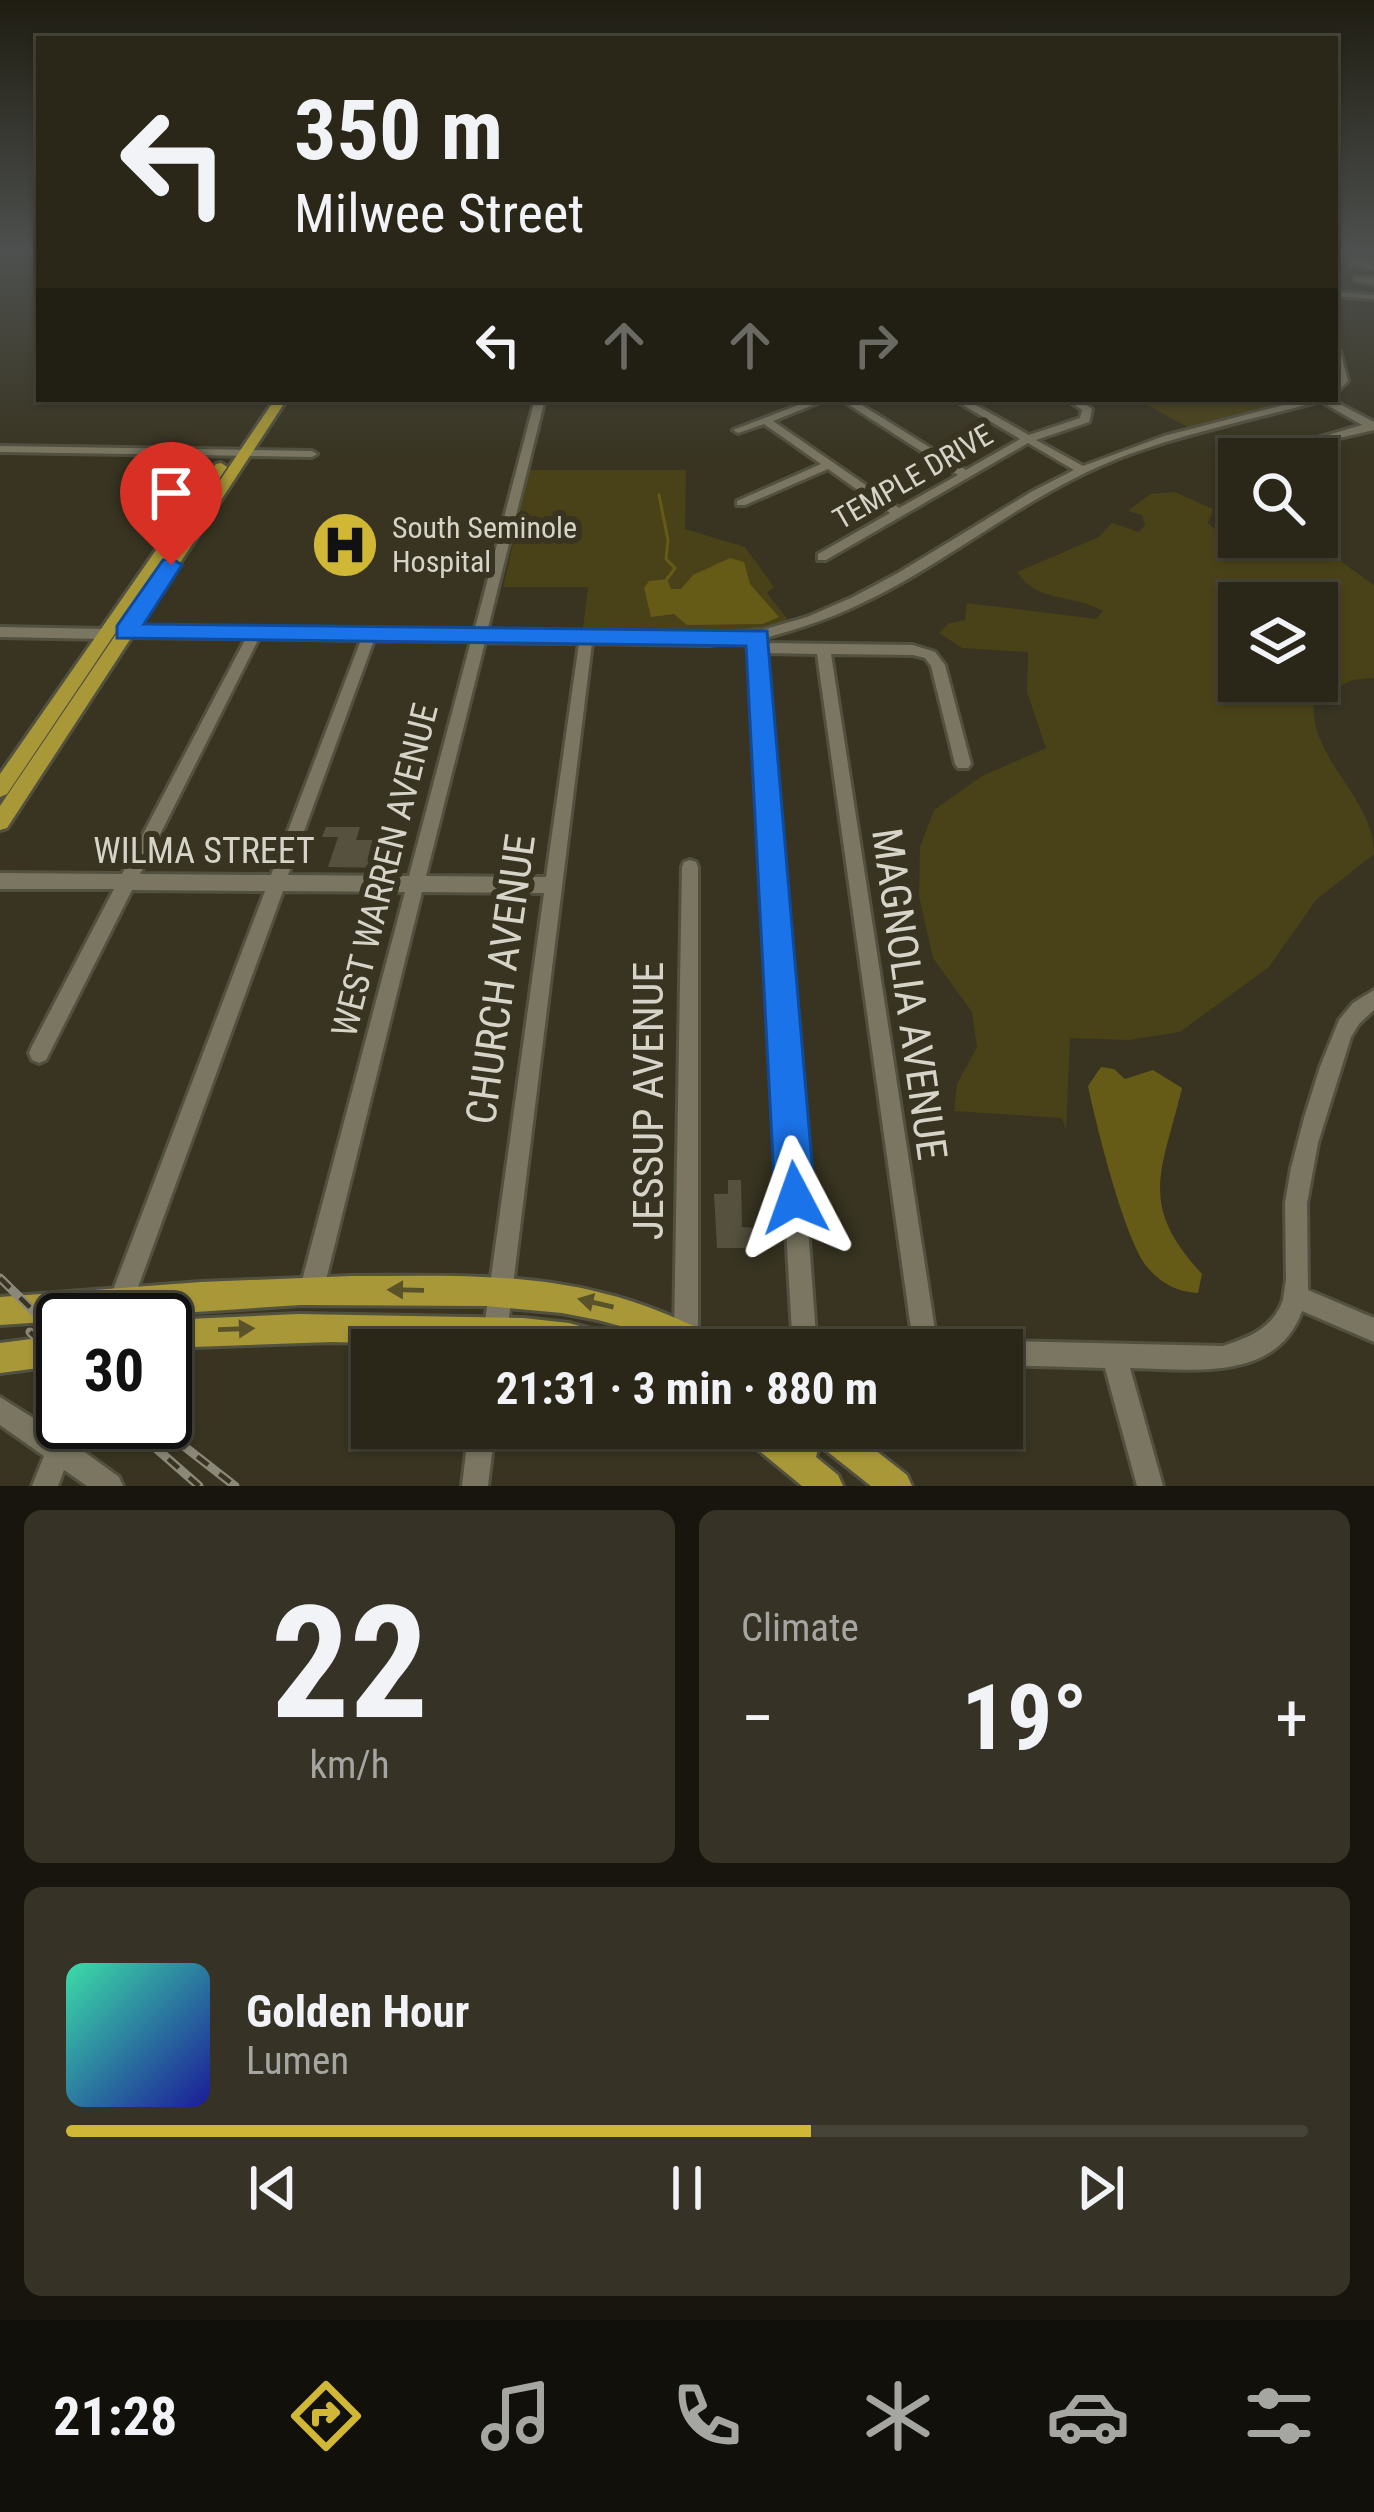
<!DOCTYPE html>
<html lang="en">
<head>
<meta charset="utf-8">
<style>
  :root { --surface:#2a2719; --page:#363326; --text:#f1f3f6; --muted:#a5a5a2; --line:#464438; --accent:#d0b836 }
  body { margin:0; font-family:"Roboto Condensed",sans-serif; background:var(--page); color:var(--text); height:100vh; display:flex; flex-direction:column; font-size:45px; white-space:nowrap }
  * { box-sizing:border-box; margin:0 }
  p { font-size:39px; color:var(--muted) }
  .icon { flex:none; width:66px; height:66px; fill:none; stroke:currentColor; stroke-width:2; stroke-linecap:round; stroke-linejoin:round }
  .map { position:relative; height:1486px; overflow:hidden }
  .details { display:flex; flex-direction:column; gap:24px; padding:24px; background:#17150e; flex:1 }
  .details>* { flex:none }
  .guide { position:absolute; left:36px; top:36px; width:1302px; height:366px; border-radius:0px; box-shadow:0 3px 9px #0004,0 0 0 3px var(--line); background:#2a2719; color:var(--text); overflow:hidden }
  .fabs { position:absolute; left:1218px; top:438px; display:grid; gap:24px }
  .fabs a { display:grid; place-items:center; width:120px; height:120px; border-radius:0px; background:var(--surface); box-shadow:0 3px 9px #0004,0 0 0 3px var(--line); font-size:60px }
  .speed { position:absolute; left:36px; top:1293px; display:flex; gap:24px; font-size:60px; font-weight:700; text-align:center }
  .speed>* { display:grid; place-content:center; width:156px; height:156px; border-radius:50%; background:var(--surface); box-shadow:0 3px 9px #0004,0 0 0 3px var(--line); line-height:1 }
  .speed .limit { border:6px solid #111; border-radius:18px; background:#fff; color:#111 }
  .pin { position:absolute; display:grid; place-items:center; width:102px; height:102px; color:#fff; margin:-123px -51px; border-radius:50% 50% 50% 0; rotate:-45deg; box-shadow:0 0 12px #0007 }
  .pin .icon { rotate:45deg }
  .me { position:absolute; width:132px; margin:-66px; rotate:356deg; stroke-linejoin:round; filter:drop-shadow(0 0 9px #0008) }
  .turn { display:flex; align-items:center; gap:42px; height:252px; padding:0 60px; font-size:54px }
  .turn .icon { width:156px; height:156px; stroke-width:2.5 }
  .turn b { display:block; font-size:84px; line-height:102px }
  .lanes { display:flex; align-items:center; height:114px; padding:0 60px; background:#0003; justify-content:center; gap:60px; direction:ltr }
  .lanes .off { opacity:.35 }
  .big { font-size:90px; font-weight:700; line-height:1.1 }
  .details .tile { flex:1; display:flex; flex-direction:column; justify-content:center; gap:18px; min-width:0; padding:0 42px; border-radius:18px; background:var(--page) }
  .details .dial { align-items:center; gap:0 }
  .dial b { font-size:156px; line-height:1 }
  .song { display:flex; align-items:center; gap:36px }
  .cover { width:144px; height:144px; border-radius:18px; background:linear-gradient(135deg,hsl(160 70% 55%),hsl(240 70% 35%)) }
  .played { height:12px; border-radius:6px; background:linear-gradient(90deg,var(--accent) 60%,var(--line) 60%) }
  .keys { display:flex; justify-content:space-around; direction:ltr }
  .heat { display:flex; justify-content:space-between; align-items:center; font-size:66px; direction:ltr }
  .details .tiles { flex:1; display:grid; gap:24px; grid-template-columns:1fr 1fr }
  .tile:last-child { grid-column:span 2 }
  .trip { position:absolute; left:351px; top:1329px; width:672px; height:120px; border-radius:0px; background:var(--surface); box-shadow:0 3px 9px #0004,0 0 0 3px var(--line); font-weight:700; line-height:120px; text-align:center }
  .dock { display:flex; height:192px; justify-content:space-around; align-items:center; background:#11100a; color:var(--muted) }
  .dock .icon { width:84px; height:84px }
  .dock .selected { color:var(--accent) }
  .dock b { font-size:54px; color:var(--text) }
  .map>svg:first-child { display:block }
  .green { fill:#494117; fill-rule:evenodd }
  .water { fill:#665a17 }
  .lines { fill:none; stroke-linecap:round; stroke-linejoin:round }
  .stream { stroke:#665a17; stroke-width:3 }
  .building { fill:#55513e }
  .minor-casing { stroke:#52503f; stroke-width:6 }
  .major-casing { stroke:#52503f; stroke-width:6 }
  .minor { fill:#7a7661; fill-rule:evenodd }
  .major { fill:#a89838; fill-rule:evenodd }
  .rail-casing { stroke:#8b8879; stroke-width:9 }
  .rail { stroke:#383421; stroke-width:4.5; stroke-dasharray:14; stroke-linecap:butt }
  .oneway { fill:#5a5228 }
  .route { fill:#1a73e8; stroke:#114b97; stroke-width:3 }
  .labels { text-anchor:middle; stroke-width:12; stroke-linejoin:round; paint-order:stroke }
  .far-street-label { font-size:30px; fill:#d6d4c9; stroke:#383421 }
  .far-poi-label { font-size:30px; fill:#d6d4c9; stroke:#383421; text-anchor:start }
  .street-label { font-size:36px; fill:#d6d4c9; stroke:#383421 }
  .near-street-label { font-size:42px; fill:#d6d4c9; stroke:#383421 }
</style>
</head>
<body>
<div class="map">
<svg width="1374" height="1486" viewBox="0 0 1374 1486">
  <rect width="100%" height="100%" fill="#383421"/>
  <path class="green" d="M1136,399H1309L1195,431Z
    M530,470H686L685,529L745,547L774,587L767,593L789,621L749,630L583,628L588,587H503Z
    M1175,492L1213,509L1208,523L1218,532L1340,561L1374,585V678L1352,680L1314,699C1307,758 1374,796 1374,854L1316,900L1269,967L1180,1032L1128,1040L1070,1038L1066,1130L1062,1118L954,1111L957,1084L977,1047L972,1012L933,958L919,896L920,847L934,810L982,776L1046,748L1027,692L1028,652L962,648L939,633L949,623L965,620L967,603L1096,619L1103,611C1071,593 1037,603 1017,572L1099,537L1112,523L1139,532L1145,525L1142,515L1128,511L1150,494ZM1239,603H1317V681H1239Z"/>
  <path class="water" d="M730,558L744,562L750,584L779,617L763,624L687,625L674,614L651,617L644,588L649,581L667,579L671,589H681L693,575Z
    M1101,1067L1114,1069L1125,1079L1153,1070L1182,1088C1162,1172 1137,1204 1202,1274L1198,1293C1178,1292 1162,1284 1148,1268C1125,1242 1096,1124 1088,1086Z"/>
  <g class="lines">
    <path class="stream" d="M659,495L668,540L666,559L675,568L667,579"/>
  </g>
  <path class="building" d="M326,827H360L356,840H398L391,868L328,867L338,837H322Z
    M728,1180H741L742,1227L758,1228L759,1248H717L714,1194H728Z"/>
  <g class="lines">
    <defs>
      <path id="minor" d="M1353,260L1374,261L1372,265L1374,270L1350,264Z
        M1355,277H1374V285L1355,281Z
        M1335,292L1374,295V299L1335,296Z
        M1335,348L1340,351L1348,381L1335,394V385L1338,381L1335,368Z
        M535,399H545L487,632L709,635L762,630L807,617L853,597L898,573L1031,492L1074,470L1028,443L826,560H818V554L890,513L828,469L745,505H737V501L821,464L764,424L738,433L733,430L814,399H828L773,421L899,508L958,475L840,399H852L966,470L1020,439L953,399H965L1029,435L1080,418L1082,410L1066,399H1078L1092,409L1089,422L1036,440L1083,466L1164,436L1307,399H1330L1374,422V430L1304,446V442L1362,425L1320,401C1241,423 1157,438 1083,474C1005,512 938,568 860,604C829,619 798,629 765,638V643L913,645L935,652L945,665L971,764L968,768H958L955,764L931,666L925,658L913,655L831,654L938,1350H914L817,654L766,653L817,1350H793L752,640L709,645L592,643L505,1350H481L544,893L422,892L324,1288L320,1296L312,1300L304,1296L300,1288L405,892L283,891L134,1298L130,1306L122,1310L114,1306L110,1298L265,891L132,890L46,1060L39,1063L32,1060L29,1053L32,1046L114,889H0V873L122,874L246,638L126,637L119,632L121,629L474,632ZM259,638L361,640L271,875L140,874ZM374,640L471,641L409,876L288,875ZM485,642L579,643L546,877L426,876Z
        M0,446L312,451L317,454L312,457L0,452Z
        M0,627L107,629L114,634L107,639L0,637Z
        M690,860L696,862L698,867V1336L695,1345L686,1348L677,1345L674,1336L682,867L684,862Z
        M1374,990V1010L1359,1024L1351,1037L1318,1143L1307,1203L1308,1290L1374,1318V1342L1302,1311C1276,1383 1191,1369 1130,1368L1163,1486H1137L1105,1368L1002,1365V1350H991L993,1344L1002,1341L1223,1346C1250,1337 1273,1328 1283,1300L1286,1279L1285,1203L1291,1168L1304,1118L1320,1067L1339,1020L1353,1003Z
        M0,1397L68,1440L119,1477L123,1486H87L64,1470L58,1486H32L44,1456L0,1425Z
        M469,1428H495L488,1486H462Z"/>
      <path id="major" d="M275,399H287L7,828L0,830V806Z
        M221,463L227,467L7,794L0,797V774L216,464Z
        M352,1276C434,1276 521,1272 602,1293C645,1303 684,1321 723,1340L728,1350H682L635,1330L598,1320L562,1313L486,1306L301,1305L0,1325V1297L201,1282Z
        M298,1314L523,1318L569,1323L613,1335L623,1340L628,1350L331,1342L165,1348V1320Z
        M63,1335V1365L0,1373V1343Z
        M741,1428H780L790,1436L792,1428H847L907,1475L912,1486H871L819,1445L816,1457L838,1475L843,1486H802L745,1439Z"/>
    </defs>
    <use href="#minor" class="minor-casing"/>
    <use href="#major" class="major-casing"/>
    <use href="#minor" class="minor"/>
    <use href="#major" class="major"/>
    <defs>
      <path id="rail" d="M0,1278L63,1340
        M30,1332L63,1364
        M126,1422L199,1486
        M153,1422L235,1486"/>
    </defs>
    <use href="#rail" class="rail-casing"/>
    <use href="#rail" class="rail"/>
  </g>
  <defs><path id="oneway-solid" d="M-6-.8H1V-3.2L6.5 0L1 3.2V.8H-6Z" transform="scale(3)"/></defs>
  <g class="oneway">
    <use href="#oneway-solid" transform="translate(406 1290) rotate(-179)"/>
    <use href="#oneway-solid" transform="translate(596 1303) rotate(-167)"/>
    <use href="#oneway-solid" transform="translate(236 1329) rotate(-2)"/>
  </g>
  <linearGradient id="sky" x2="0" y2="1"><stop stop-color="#1f1d12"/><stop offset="0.55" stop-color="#4d504e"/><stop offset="1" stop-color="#4d504e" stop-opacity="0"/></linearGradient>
  <rect width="1374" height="458" fill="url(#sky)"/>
  <path class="route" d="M171,558L182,565L144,624L767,631L815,1198L809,1212L795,1218L781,1212L775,1198L746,646L117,638V626L163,560Z"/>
  <defs>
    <symbol id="hospital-disc" viewBox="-11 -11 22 22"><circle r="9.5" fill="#d0b836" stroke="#383421"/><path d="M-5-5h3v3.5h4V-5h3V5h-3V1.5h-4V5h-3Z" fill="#111"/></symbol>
  </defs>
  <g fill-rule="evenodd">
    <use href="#hospital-disc" x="307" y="507" width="76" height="76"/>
  </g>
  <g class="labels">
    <g class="far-street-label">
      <text transform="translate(913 477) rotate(-30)" y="10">TEMPLE DRIVE</text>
    </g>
    <g class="far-poi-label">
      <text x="392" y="538">South Seminole<tspan x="392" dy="34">Hospital</tspan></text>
    </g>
    <g class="street-label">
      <text x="204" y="863">WILMA STREET</text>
      <text transform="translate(384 870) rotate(-76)" y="13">WEST WARREN AVENUE</text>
    </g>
    <g class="near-street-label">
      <text transform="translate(500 979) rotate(-82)" y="15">CHURCH AVENUE</text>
      <text transform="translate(910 994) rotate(82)" y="15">MAGNOLIA AVENUE</text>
      <text transform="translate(648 1101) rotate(-90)" y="15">JESSUP AVENUE</text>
    </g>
  </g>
</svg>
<div class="fabs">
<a><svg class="icon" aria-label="search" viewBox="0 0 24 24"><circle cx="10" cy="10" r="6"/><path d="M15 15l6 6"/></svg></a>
<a><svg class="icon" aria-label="layers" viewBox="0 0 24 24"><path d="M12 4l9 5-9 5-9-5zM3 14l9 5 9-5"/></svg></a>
</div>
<div class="speed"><div class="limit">30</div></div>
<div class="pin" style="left:171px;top:565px;background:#d93025"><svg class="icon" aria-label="arrive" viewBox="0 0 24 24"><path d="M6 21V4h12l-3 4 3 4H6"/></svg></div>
<svg class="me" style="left:795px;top:1198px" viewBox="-20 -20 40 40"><path d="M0-17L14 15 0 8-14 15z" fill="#1a73e8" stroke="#fff" stroke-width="4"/></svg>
<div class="trip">21:31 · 3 min · 880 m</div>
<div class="guide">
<div class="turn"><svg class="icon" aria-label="left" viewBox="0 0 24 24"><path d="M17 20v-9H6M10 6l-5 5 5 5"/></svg><div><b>350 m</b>Milwee Street</div></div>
<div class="lanes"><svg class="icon" aria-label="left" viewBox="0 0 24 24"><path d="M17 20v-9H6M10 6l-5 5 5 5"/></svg><svg class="icon off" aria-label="ahead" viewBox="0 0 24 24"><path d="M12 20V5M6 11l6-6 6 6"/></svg><svg class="icon off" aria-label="ahead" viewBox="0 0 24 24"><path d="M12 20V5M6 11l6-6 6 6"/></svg><svg class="icon off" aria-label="right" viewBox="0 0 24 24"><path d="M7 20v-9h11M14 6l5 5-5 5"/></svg></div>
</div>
</div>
<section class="details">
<div class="tiles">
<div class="tile dial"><b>22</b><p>km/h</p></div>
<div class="tile"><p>Climate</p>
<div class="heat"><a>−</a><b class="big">19°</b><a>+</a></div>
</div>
<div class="tile">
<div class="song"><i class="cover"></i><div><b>Golden Hour</b><p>Lumen</p></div></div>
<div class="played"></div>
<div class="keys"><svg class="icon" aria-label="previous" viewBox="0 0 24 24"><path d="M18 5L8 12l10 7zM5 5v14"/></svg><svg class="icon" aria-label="pause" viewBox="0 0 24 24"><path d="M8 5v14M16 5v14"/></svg><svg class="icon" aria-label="next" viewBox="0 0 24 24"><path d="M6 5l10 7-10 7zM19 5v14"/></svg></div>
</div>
</div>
</section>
<nav class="dock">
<b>21:28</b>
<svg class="icon selected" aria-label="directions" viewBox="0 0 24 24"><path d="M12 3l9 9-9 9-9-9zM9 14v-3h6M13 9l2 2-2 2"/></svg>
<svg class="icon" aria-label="music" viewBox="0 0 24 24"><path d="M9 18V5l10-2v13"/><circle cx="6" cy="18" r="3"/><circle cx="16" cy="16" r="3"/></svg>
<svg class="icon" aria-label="phone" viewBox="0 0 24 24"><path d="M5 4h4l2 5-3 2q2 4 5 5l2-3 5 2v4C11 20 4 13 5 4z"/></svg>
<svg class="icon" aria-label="climate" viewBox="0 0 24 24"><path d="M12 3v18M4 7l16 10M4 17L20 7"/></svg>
<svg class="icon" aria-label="car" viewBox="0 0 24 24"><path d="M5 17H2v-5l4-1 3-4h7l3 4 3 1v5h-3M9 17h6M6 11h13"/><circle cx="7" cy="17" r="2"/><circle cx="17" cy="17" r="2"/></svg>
<svg class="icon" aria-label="filters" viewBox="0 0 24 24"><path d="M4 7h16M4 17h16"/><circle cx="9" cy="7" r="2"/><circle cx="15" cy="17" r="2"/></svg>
</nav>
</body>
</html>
